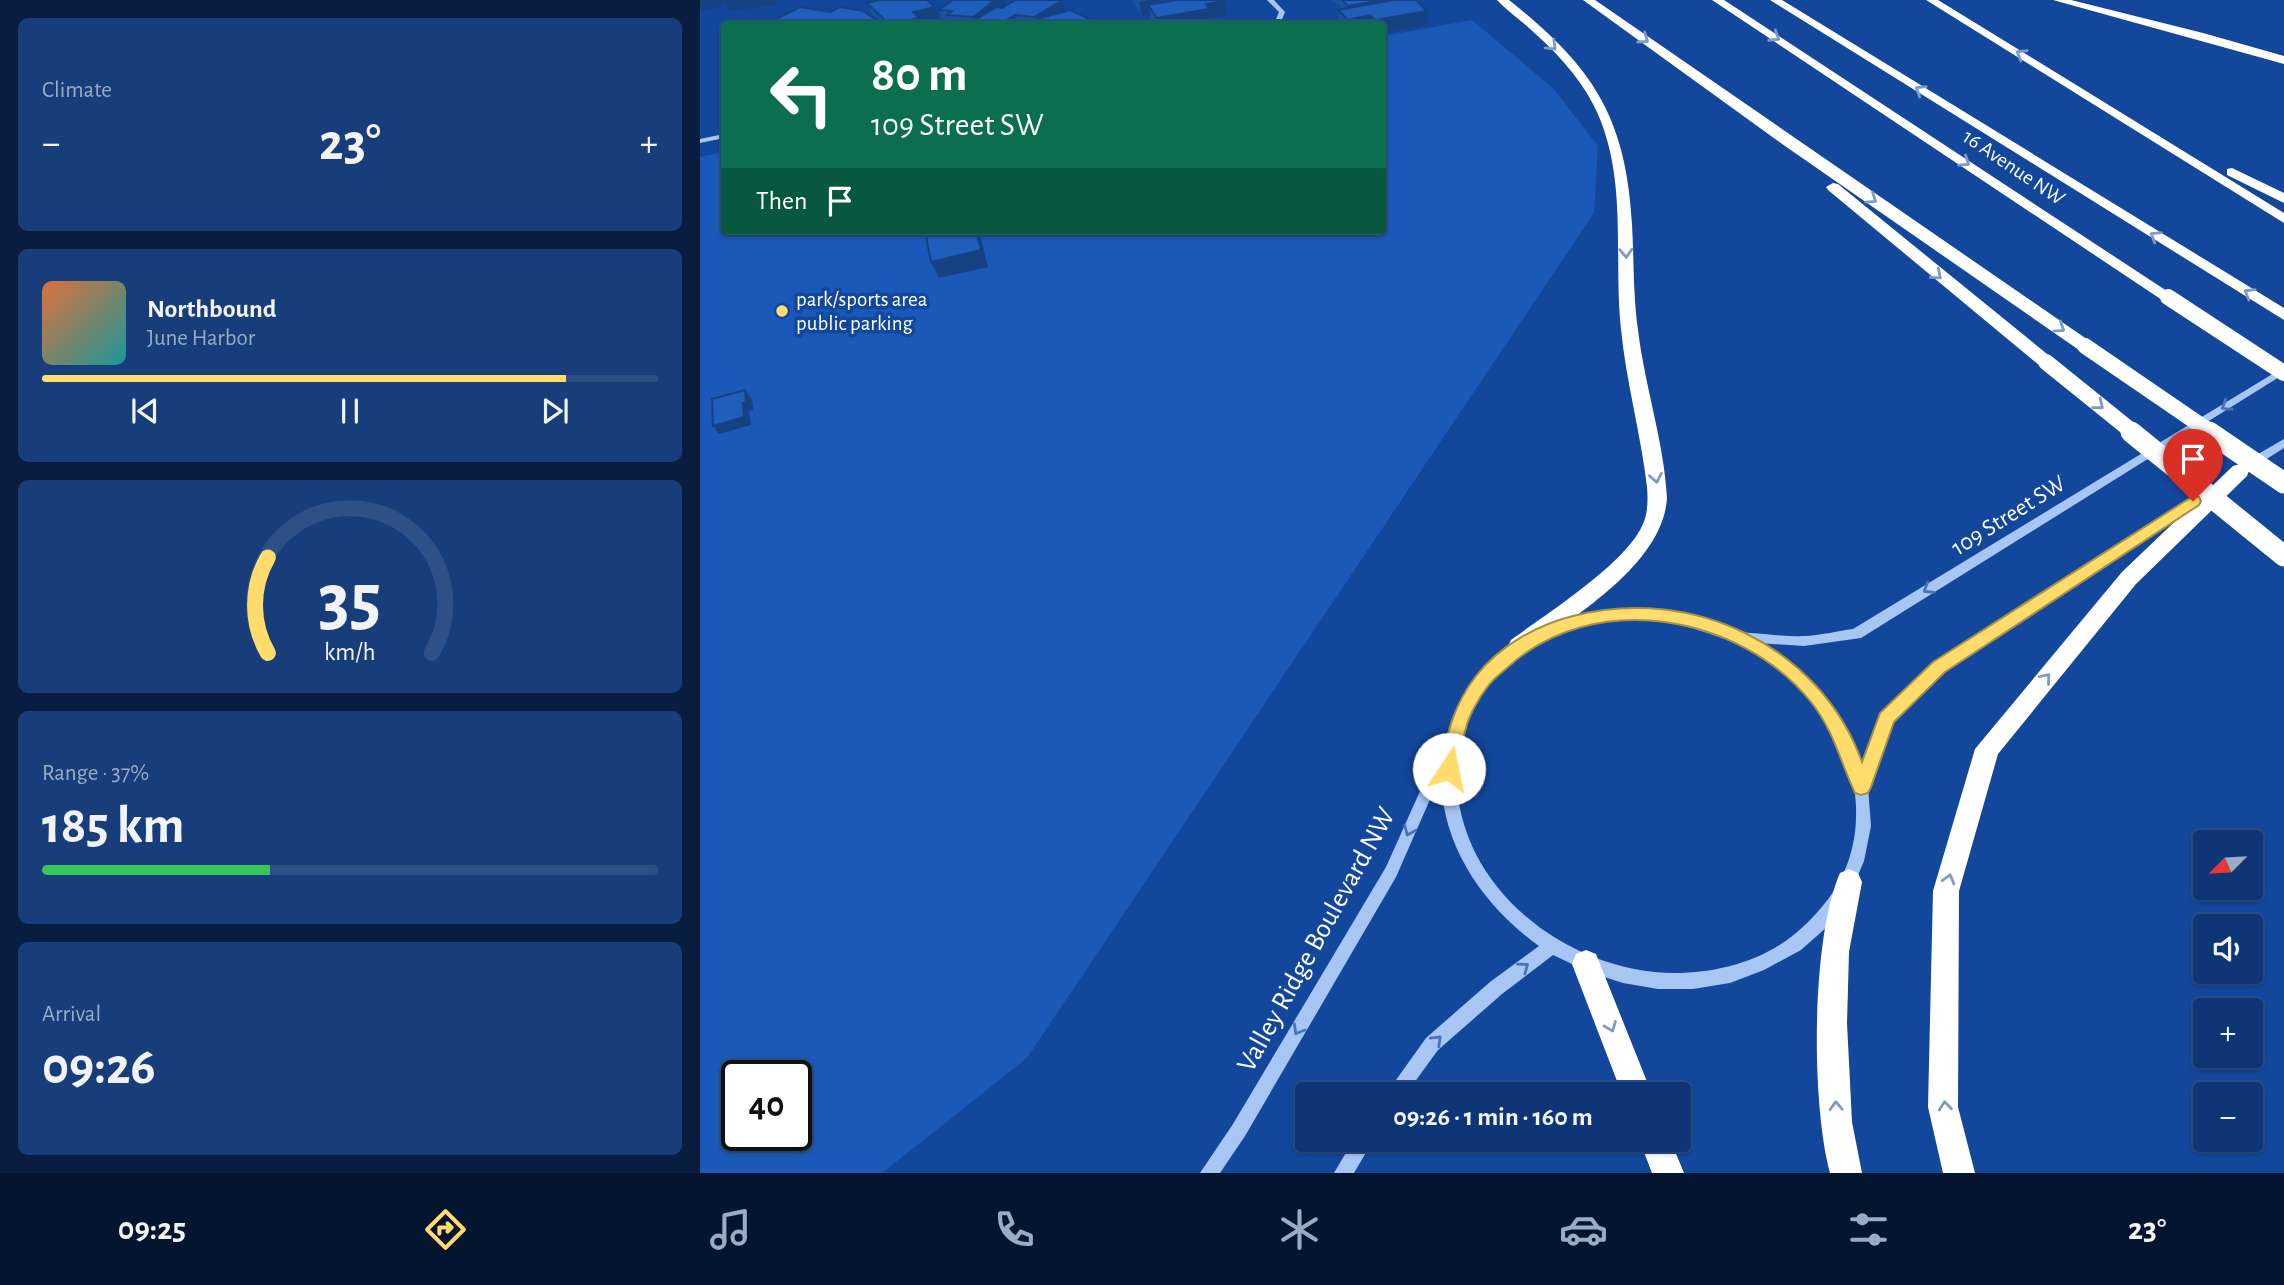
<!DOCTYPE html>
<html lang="en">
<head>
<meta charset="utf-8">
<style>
  :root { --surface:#0e3575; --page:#173d7a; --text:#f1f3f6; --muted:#9babc5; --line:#2e5087; --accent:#ffdc6b }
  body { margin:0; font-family:"Alegreya Sans",sans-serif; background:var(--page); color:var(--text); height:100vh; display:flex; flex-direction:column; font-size:26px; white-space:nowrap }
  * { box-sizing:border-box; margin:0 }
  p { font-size:23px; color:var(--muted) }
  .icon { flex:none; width:38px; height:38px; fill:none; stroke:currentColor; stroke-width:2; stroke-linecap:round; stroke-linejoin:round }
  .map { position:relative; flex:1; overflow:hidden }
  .panel { display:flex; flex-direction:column; gap:18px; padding:18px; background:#081d40; width:700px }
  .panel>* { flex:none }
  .guide { position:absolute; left:21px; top:21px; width:665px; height:214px; border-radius:7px; box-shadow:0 2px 5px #0004,0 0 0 2px var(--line); background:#0b6e4f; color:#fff; overflow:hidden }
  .needle { width:46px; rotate:246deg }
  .fabs { position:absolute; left:1493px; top:830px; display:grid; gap:14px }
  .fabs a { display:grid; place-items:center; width:70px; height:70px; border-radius:7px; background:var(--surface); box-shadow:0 2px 5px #0004,0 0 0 2px var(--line); font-size:35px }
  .speed { position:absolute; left:21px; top:1060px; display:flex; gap:14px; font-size:35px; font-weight:700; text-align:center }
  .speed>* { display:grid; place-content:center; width:91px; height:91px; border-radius:50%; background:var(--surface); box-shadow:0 2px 5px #0004,0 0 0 2px var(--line); line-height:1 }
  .speed .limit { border:4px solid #111; border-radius:10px; background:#fff; color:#111 }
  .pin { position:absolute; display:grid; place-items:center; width:60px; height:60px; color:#fff; margin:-72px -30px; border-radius:50% 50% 50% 0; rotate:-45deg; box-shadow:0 0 7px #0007 }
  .pin .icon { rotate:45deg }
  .me { position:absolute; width:77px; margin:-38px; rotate:11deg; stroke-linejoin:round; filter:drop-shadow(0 0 5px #0008) }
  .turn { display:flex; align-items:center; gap:24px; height:147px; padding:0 35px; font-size:32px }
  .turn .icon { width:91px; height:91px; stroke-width:2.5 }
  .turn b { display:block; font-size:49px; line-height:60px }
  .then { display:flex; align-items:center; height:66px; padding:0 35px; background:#0003; gap:14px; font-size:26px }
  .big { font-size:52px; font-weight:600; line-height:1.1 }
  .panel .widget { flex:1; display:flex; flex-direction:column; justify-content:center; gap:10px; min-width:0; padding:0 24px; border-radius:10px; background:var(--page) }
  .panel .dial { align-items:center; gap:0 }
  .dial svg { height:182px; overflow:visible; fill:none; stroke:var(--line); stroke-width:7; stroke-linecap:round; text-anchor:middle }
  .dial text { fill:var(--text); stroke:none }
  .song { display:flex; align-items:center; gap:21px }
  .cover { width:84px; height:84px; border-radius:10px; background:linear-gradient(135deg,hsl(20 70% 55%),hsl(180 70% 35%)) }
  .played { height:7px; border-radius:4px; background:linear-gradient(90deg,var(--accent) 85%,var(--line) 85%) }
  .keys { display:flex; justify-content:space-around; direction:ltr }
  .heat { display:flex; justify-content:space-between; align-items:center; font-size:38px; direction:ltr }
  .charge { height:10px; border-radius:5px; background:linear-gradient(90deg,#34c759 37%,var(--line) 0) }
  .trip { position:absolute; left:595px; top:1082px; width:396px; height:70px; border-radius:7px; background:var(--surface); box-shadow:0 2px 5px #0004,0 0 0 2px var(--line); font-weight:600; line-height:70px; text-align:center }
  .dock { display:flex; height:112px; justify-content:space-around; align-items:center; background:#06152f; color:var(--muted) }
  .dock .icon { width:49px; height:49px }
  .dock .current { color:var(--accent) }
  .dock b { font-size:32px; color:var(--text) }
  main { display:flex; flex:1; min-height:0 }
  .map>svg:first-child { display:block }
  .green { fill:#1a59b7; fill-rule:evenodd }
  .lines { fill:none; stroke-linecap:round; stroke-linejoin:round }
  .minor { fill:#a8c6f4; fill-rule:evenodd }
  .highway { fill:#fff; fill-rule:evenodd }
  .highway-bridge-far1 { stroke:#fff; stroke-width:16 }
  .highway-bridge { stroke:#fff; stroke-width:21 }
  .wall { fill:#1c51a1 }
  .shaded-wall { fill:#164283 }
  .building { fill:#205ebb; stroke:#164283; stroke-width:2 }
  .oneway { stroke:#7d9ac9 }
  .oneway2 { stroke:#4673bb }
  .route { fill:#ffdc6b; stroke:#a68f46; stroke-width:2 }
  .poi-dot { fill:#ffdc6b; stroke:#12479c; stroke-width:2.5 }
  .labels { text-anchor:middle; stroke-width:7; stroke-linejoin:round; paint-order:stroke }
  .far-street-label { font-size:21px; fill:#fff; stroke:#12479c }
  .far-poi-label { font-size:21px; fill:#fff; stroke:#12479c; text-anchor:start }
  .street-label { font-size:24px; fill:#fff; stroke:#12479c }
  .near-street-label { font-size:28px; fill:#fff; stroke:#12479c }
</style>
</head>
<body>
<main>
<section class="panel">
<div class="widget"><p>Climate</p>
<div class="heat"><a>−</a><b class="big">23°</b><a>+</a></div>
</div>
<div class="widget">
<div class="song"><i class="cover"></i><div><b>Northbound</b><p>June Harbor</p></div></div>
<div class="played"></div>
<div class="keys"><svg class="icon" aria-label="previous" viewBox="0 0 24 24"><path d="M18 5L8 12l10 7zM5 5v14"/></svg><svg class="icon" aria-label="pause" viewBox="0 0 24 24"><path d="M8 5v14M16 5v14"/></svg><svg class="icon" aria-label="next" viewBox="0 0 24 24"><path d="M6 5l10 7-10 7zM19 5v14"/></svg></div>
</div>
<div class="widget dial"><svg viewBox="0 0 100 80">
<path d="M14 69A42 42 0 1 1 86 69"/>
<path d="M14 69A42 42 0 0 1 14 27" stroke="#ffdc6b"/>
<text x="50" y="56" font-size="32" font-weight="700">35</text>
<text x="50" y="72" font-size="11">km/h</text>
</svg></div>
<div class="widget"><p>Range · 37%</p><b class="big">185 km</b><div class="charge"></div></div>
<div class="widget"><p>Arrival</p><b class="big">09:26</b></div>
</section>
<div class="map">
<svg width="1584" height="1173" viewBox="0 0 1584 1173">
  <rect width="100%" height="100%" fill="#12479c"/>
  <path class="green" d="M772,20L853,88L898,146L894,213L327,1058L182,1173H0V157L24,152V231H682L683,36ZM37,1076H96V1136H37Z"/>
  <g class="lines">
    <path class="minor" d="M567,0H574L585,12L580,24H574L579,12Z
      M24,134V138L0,143V139Z
      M1584,367V374L1161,638L1104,646L1059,643C1109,668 1143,713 1162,765L1182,714L1234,663L1505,488L1509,487L1515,491L1244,671L1193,721L1168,787L1171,826L1164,861L1148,899L1127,927L1101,950L1064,970L1030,983L993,989H958L923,983L889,972L853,955L802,994L738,1050L706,1094H686L726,1038L790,982L839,946C784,907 738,842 742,772L696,877L545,1136L520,1173H500L533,1124L686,867L743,740L748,738C770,652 861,604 945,608C969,609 994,618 1017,625C1024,627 1031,632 1037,632C1059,633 1084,637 1106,636C1122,635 1138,631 1153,629ZM946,618C1023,632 1087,656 1129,725C1140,744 1150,764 1154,786C1163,847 1143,893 1096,933C1063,961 1017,973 975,973C865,973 751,883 757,767C758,734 773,701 796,677C817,656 841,636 869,627C894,619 921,619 946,618Z
      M1584,439V448L1554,467H1546L1545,464L1546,461Z
      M654,1139H674L654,1173H634Z"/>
    <path class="highway" d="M797,0H809C892,66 926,116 932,224C934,259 933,295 938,330C945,387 964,442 967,498C963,564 875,615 827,652L819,655L811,652L808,646L811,640C846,614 926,564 943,524C948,513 948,499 947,487C941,434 926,382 921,329C913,256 929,173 893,104C878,75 854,50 829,28C818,18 806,10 797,0Z
      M883,0H895L1391,342L1393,346L1391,350H1379L1085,146Z
      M1012,0H1024L1476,297L1474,300H1462Z
      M1070,0H1082L1584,308V320Z
      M1226,0H1238L1584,213V223Z
      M1353,0H1371L1503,33L1584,56V64Z
      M1532,168L1584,193V203L1527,175V169Z
      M1133,183L1138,184L1352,358L1355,362L1352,366H1340L1128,190L1126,187Z
      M1540,464L1547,466L1549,471L1547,476L1436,584L1298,754L1259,891L1258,1107L1275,1173H1243L1228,1107L1233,891L1275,749L1422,572L1533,466Z
      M1149,869L1158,873L1162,882L1149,952L1147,1023L1152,1122L1162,1173H1130C1111,1103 1111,939 1140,873Z
      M886,950L896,954L952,1094H922L872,964L876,954Z
      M939,1139H970L984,1173H952Z"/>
    <path class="highway-bridge-far1" d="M1468,297L1584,373
      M1385,346L1512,433
      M1346,362L1434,433"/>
    <path class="highway-bridge" d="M1431,432L1584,556
      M1509,432L1584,483"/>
  </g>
  <path class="wall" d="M253,0H305L306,5L363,0L366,12L393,24H245L239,10Z
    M433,0H525L528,15L511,18L512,23L506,24H454L451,20L450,15L442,16L434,4Z
    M630,0H716L727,11L728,25L682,34V24H640L638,10L640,9V5Z
    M167,3L240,22L228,24H69L68,23L130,12L173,17Z"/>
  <path class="shaded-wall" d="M0,0H77L76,5L30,11L24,1L23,7L0,10Z
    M293,0H305L307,7L275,20L274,17Z
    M363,0L367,15L336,24L334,17Z
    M449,0H509L448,5L450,15L442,16L439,2Z
    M683,0H711V9L671,17V24H648V20L649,19L648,6Z
    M525,1L528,15L511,18L512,23L506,24H458L457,18L506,4Z
    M235,7L240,22L228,24H191L213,12Z
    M727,11L728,25L682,34V24H676L675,20Z
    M315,15L318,24H299Z
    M392,20L393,24H379Z
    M276,231H279L288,267L239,278L231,262Z
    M45,390L52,399L53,410L49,411L51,425L19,434L13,426L43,403Z"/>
  <path class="building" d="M180,0H227L235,7L213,12L219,18L189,24L167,3Z
    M253,0H294L274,17L247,15L252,11L239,10Z
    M316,0H363L334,17L315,15L299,24L275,20L297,7L302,8Z
    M477,0H525V1L506,4L509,9L457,18L448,5Z
    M642,0H683L648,6Z
    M694,0H716L727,11L675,20L670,15L648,20L638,10Z
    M100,7L130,12L140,7L163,11L180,22L169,24H143L140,22L131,24H125L120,23L117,24H78L68,23Z
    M370,10L392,20L379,24H320Z
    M225,231H276L281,250L231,262Z
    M45,390L46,402L43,403L44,417L13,426L12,399Z"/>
  <defs><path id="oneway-chevron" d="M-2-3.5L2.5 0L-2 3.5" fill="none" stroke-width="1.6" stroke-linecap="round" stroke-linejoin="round" transform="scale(1.75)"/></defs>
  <g class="oneway">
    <use href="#oneway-chevron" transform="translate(1075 37) rotate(33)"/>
    <use href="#oneway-chevron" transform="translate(944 39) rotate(35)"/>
    <use href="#oneway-chevron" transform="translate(852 46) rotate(45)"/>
    <use href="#oneway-chevron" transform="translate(1321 54) rotate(-149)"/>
    <use href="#oneway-chevron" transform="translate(1220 90) rotate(-148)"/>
    <use href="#oneway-chevron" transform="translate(1265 162) rotate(34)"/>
    <use href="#oneway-chevron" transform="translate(1172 199) rotate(34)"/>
    <use href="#oneway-chevron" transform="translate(1455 236) rotate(-148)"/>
    <use href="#oneway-chevron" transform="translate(926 253) rotate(88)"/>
    <use href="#oneway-chevron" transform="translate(1237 275) rotate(40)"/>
    <use href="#oneway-chevron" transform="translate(1549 293) rotate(-149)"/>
    <use href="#oneway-chevron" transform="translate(1360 328) rotate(34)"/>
    <use href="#oneway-chevron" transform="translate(1399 405) rotate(39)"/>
    <use href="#oneway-chevron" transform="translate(956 478) rotate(79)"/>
    <use href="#oneway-chevron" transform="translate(1346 678) rotate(-50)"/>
    <use href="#oneway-chevron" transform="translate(1249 879) rotate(-74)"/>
    <use href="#oneway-chevron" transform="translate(911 1027) rotate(69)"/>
    <use href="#oneway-chevron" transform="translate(1136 1106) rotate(-92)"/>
    <use href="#oneway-chevron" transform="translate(1245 1106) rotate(-96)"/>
  </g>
  <g class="oneway2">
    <use href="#oneway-chevron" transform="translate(1526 406) rotate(148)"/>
    <use href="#oneway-chevron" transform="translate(1228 589) rotate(148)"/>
    <use href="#oneway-chevron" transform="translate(709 831) rotate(114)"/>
    <use href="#oneway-chevron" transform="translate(824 967) rotate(-37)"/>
    <use href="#oneway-chevron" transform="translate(598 1030) rotate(120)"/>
    <use href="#oneway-chevron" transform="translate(737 1040) rotate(-44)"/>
  </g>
  <path class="route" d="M1493,496L1499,497L1501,501L1499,505L1245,672L1194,722L1171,787L1168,793L1161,795L1155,793C1140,761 1134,731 1111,702C1040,614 893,588 807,668C801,673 793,679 788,686C780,696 769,715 766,728C761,743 762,760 755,775L749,777L742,775L740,769C746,736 754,704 776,676C799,646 837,625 873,616C991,585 1120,645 1162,762L1180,713L1233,662Z"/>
  <circle class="poi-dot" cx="82" cy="311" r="7"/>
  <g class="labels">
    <g class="far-street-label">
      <text transform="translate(1314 167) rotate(34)" y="7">16 Avenue NW</text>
    </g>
    <g class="far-poi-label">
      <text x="96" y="306">park/sports area<tspan x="96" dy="24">public parking</tspan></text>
    </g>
    <g class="street-label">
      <text transform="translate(1308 515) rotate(-32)" y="8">109 Street SW</text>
    </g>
    <g class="near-street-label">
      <text transform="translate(615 939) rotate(-61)" y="10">Valley Ridge Boulevard NW</text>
    </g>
  </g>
</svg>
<div class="fabs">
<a><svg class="needle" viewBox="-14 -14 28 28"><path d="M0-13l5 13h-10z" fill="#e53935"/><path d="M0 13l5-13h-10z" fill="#9babc5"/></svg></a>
<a><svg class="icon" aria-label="sound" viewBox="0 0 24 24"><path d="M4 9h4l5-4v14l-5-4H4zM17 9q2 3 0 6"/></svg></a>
<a>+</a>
<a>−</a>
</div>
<div class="speed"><div class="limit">40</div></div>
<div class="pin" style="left:1493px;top:501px;background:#d93025"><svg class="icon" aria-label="arrive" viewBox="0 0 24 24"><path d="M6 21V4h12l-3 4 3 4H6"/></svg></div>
<svg class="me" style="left:749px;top:769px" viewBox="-20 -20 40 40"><circle r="19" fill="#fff"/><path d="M0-13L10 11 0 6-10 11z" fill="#ffdc6b"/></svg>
<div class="trip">09:26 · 1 min · 160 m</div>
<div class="guide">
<div class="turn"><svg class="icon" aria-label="left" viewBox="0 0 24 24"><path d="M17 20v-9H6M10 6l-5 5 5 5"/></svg><div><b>80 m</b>109 Street SW</div></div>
<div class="then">Then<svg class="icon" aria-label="arrive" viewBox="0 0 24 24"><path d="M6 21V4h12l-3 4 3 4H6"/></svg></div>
</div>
</div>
</main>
<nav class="dock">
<b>09:25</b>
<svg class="icon current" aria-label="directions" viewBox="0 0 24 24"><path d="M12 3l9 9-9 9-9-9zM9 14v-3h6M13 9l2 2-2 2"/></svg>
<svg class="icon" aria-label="music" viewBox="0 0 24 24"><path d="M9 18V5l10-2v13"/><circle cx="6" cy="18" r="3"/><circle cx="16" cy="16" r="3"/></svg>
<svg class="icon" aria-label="phone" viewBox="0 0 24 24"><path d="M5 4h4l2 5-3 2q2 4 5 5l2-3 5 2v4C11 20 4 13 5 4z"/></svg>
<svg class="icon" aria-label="climate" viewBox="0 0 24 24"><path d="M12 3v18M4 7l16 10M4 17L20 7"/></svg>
<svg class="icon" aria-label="car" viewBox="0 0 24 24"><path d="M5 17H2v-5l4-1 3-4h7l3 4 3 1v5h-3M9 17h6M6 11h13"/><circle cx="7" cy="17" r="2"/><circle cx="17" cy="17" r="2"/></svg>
<svg class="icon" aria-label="filters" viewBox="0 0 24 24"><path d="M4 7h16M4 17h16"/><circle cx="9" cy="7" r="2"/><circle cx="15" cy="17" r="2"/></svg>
<b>23°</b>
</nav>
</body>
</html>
